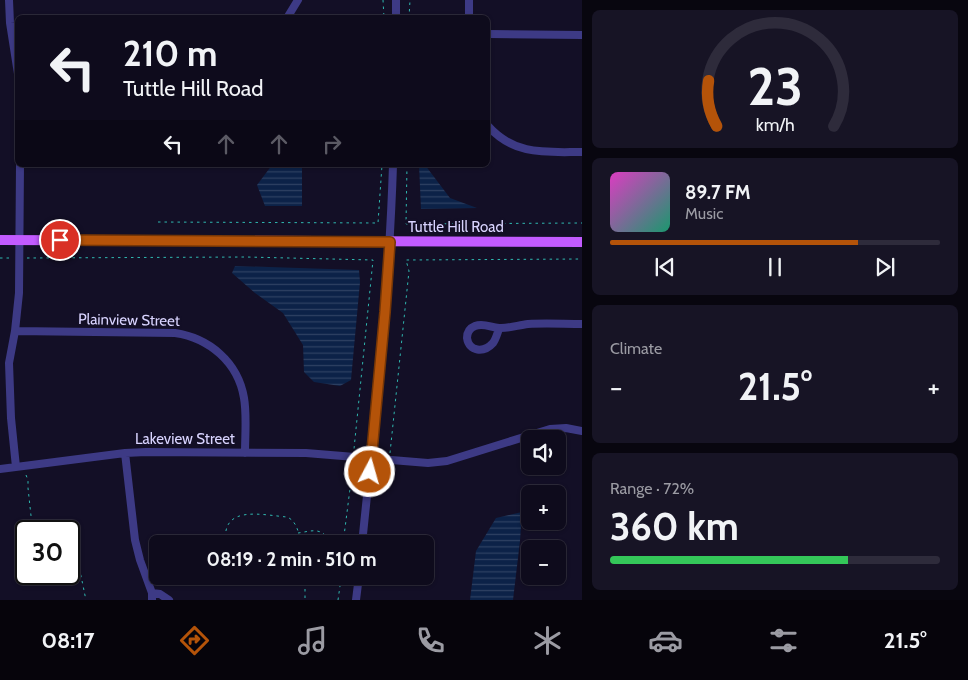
<!DOCTYPE html>
<html lang="en">
<head>
<meta charset="utf-8">
<style>
  :root { --surface:#0e0b1c; --page:#171425; --text:#f1f3f6; --muted:#9b9ba3; --line:#2e2b3b; --accent:#b45309 }
  body { margin:0; font-family:Cabin,sans-serif; background:var(--page); color:var(--text); height:100vh; display:flex; flex-direction:column; font-size:19px; white-space:nowrap }
  * { box-sizing:border-box; margin:0 }
  p { font-size:16px; color:var(--muted) }
  .icon { flex:none; width:28px; height:28px; fill:none; stroke:currentColor; stroke-width:2; stroke-linecap:round; stroke-linejoin:round }
  .map { position:relative; flex:1; overflow:hidden }
  .details { display:flex; flex-direction:column; gap:10px; padding:10px; background:#08060f; width:386px }
  .details>* { flex:none }
  .banner { position:absolute; left:15px; top:15px; width:475px; height:152px; border-radius:8px; box-shadow:0 1px 4px #0004,0 0 0 1px var(--line); background:#0e0b1c; color:var(--text); overflow:hidden }
  .fabs { position:absolute; left:521px; top:430px; display:grid; gap:10px }
  .fabs a { display:grid; place-items:center; width:45px; height:45px; border-radius:8px; background:var(--surface); box-shadow:0 1px 4px #0004,0 0 0 1px var(--line); font-size:25px }
  .speed { position:absolute; left:15px; top:520px; display:flex; gap:10px; font-size:25px; font-weight:700; text-align:center }
  .speed>* { display:grid; place-content:center; width:65px; height:65px; border-radius:50%; background:var(--surface); box-shadow:0 1px 4px #0004,0 0 0 1px var(--line); line-height:1 }
  .speed .limit { border:2px solid #111; border-radius:8px; background:#fff; color:#111 }
  .pin { position:absolute; display:grid; place-items:center; width:42px; height:42px; color:#fff; margin:-21px; border:2px solid #fff; border-radius:50%; box-shadow:0 1px 5px #0007 }
  .me { position:absolute; width:55px; margin:-28px; rotate:6deg; stroke-linejoin:round; filter:drop-shadow(0 0 4px #0008) }
  .turn { display:flex; align-items:center; gap:18px; height:105px; padding:0 25px; font-size:22px }
  .turn .icon { width:65px; height:65px; stroke-width:2.5 }
  .turn b { display:block; font-size:35px; line-height:42px }
  .lanes { display:flex; align-items:center; height:48px; padding:0 25px; background:#0003; justify-content:center; gap:25px; direction:ltr }
  .lanes .off { opacity:.35 }
  .big { font-size:38px; font-weight:700; line-height:1.1 }
  .details .tile { flex:1; display:flex; flex-direction:column; justify-content:center; gap:8px; min-width:0; padding:0 18px; border-radius:8px; background:var(--page) }
  .details .dial { align-items:center; gap:0 }
  .dial svg { height:130px; overflow:visible; fill:none; stroke:var(--line); stroke-width:7; stroke-linecap:round; text-anchor:middle }
  .dial text { fill:var(--text); stroke:none }
  .song { display:flex; align-items:center; gap:15px }
  .cover { width:60px; height:60px; border-radius:8px; background:linear-gradient(135deg,hsl(310 70% 55%),hsl(160 70% 35%)) }
  .played { height:5px; border-radius:2px; background:linear-gradient(90deg,var(--accent) 75%,var(--line) 75%) }
  .keys { display:flex; justify-content:space-around; direction:ltr }
  .heat { display:flex; justify-content:space-between; align-items:center; font-size:28px; direction:ltr }
  .charge { height:8px; border-radius:4px; background:linear-gradient(90deg,#34c759 72%,var(--line) 0) }
  .trip { position:absolute; left:149px; top:535px; width:285px; height:50px; border-radius:8px; background:var(--surface); box-shadow:0 1px 4px #0004,0 0 0 1px var(--line); font-weight:700; line-height:50px; text-align:center }
  .tab-bar { display:flex; height:80px; justify-content:space-around; align-items:center; background:#06040b; color:var(--muted) }
  .tab-bar .icon { width:35px; height:35px }
  .tab-bar .on { color:var(--accent) }
  .tab-bar b { font-size:22px; color:var(--text) }
  main { display:flex; flex:1; min-height:0 }
  .map>svg:first-child { display:block }
  .water { fill:url(#water-rules) }
  .lines { fill:none; stroke-linecap:round; stroke-linejoin:round }
  .path { stroke:#2fb8b0; stroke-width:1; stroke-dasharray:2.5 4; stroke-linecap:butt }
  .minor { stroke:#3d3a85; stroke-width:8 }
  .major { stroke:#c25bff; stroke-width:10 }
  .route-casing { stroke:#753606; stroke-width:12 }
  .route { stroke:#b45309; stroke-width:9 }
  .labels { text-anchor:middle; stroke-width:4.5; stroke-linejoin:round; paint-order:stroke }
  .street-label { font-size:15px; fill:#d9d4ff; stroke:#130f26 }
</style>
</head>
<body>
<main>
<div class="map">
<svg width="582" height="600" viewBox="0 0 582 600">
  <defs>
    <pattern id="water-rules" width="6" height="5" patternUnits="userSpaceOnUse" patternTransform="scale(1.25)"><rect width="6" height="5" fill="#0c2248"/><path d="M0 2.5h6" fill="none" stroke="#2f4163"/></pattern>
  </defs>
  <rect width="100%" height="100%" fill="#130f26"/>
  <path class="water" d="M272,165H302V206H265L257,185Z
    M419,165H425L450,198L477,208L421,209Z
    M235,266L359,270L360,282L351,380L340,386L314,382L304,372L303,345L283,313L255,293L232,273Z
    M522,512L520,541L513,600H470L476,551L496,518Z"/>
  <g class="lines">
    <path class="path" d="M383,0L384,18
      M409,18L410,0
      M407,165L406,224L582,223
      M158,222L378,223L382,165
      M0,258H10
      M27,258L246,257L373,260L354,449
      M390,453L409,271L406,260L582,259
      M26,475L28,480V488L32,525L33,527H36C44,526 55,522 63,525C73,529 83,587 86,600
      M298,533C307,532 316,528 324,534C329,539 330,543 338,544
      M226,544C220,504 262,515 287,517C297,521 299,534 301,544
      M343,544L353,465
      M305,576V600
      M338,600L340,586V576"/>
    <path class="minor" d="M9,0L10,23L18,74
      M287,18L298,0
      M396,18V0
      M469,18V0
      M488,34L582,35
      M488,126C515,156 545,152 582,152
      M499,329C497,334 496,339 493,343C484,353 469,352 467,338C467,332 470,328 475,326C485,322 492,329 501,328C510,328 519,325 528,324C546,323 564,324 582,324
      M15,331L175,333C209,338 238,362 244,398C247,415 245,435 245,453
      M125,453L135,540L140,560L152,593V600
      M16,467L11,418L9,363L15,331L19,293L20,165
      M0,469L125,453L146,452L306,453L428,463L447,461L550,429L566,428L582,431
      M362,544C375,418 389,292 393,165
      M152,593L160,594L169,600
      M356,600L359,576"/>
    <path class="major" d="M0,240L582,242"/>
  </g>
  <g class="lines">
    <defs>
      <path id="route" d="M60,240L390,242L385,312L370,472"/>
    </defs>
    <use href="#route" class="route-casing"/>
    <use href="#route" class="route"/>
  </g>
  <g class="labels">
    <g class="street-label">
      <text x="456" y="232">Tuttle Hill Road</text>
      <text transform="translate(129 320) rotate(1)" y="5">Plainview Street</text>
      <text x="185" y="444">Lakeview Street</text>
    </g>
  </g>
</svg>
<div class="fabs">
<a><svg class="icon" aria-label="sound" viewBox="0 0 24 24"><path d="M4 9h4l5-4v14l-5-4H4zM17 9q2 3 0 6"/></svg></a>
<a>+</a>
<a>−</a>
</div>
<div class="speed"><div class="limit">30</div></div>
<div class="pin" style="left:60px;top:240px;background:#d93025"><svg class="icon" aria-label="arrive" viewBox="0 0 24 24"><path d="M6 21V4h12l-3 4 3 4H6"/></svg></div>
<svg class="me" style="left:370px;top:472px" viewBox="-20 -20 40 40"><circle r="17" fill="#b45309" stroke="#fff" stroke-width="3"/><path d="M0-11L8 9 0 5-8 9z" fill="#fff"/></svg>
<div class="trip">08:19 · 2 min · 510 m</div>
<div class="banner">
<div class="turn"><svg class="icon" aria-label="left" viewBox="0 0 24 24"><path d="M17 20v-9H6M10 6l-5 5 5 5"/></svg><div><b>210 m</b>Tuttle Hill Road</div></div>
<div class="lanes"><svg class="icon" aria-label="left" viewBox="0 0 24 24"><path d="M17 20v-9H6M10 6l-5 5 5 5"/></svg><svg class="icon off" aria-label="ahead" viewBox="0 0 24 24"><path d="M12 20V5M6 11l6-6 6 6"/></svg><svg class="icon off" aria-label="ahead" viewBox="0 0 24 24"><path d="M12 20V5M6 11l6-6 6 6"/></svg><svg class="icon off" aria-label="right" viewBox="0 0 24 24"><path d="M7 20v-9h11M14 6l5 5-5 5"/></svg></div>
</div>
</div>
<section class="details">
<div class="tile dial"><svg viewBox="0 0 100 80">
<path d="M14 69A42 42 0 1 1 86 69"/>
<path d="M14 69A42 42 0 0 1 9 41" stroke="#b45309"/>
<text x="50" y="56" font-size="32" font-weight="700">23</text>
<text x="50" y="72" font-size="11">km/h</text>
</svg></div>
<div class="tile">
<div class="song"><i class="cover"></i><div><b>89.7 FM</b><p>Music</p></div></div>
<div class="played"></div>
<div class="keys"><svg class="icon" aria-label="previous" viewBox="0 0 24 24"><path d="M18 5L8 12l10 7zM5 5v14"/></svg><svg class="icon" aria-label="pause" viewBox="0 0 24 24"><path d="M8 5v14M16 5v14"/></svg><svg class="icon" aria-label="next" viewBox="0 0 24 24"><path d="M6 5l10 7-10 7zM19 5v14"/></svg></div>
</div>
<div class="tile"><p>Climate</p>
<div class="heat"><a>−</a><b class="big">21.5°</b><a>+</a></div>
</div>
<div class="tile"><p>Range · 72%</p><b class="big">360 km</b><div class="charge"></div></div>
</section>
</main>
<nav class="tab-bar">
<b>08:17</b>
<svg class="icon on" aria-label="directions" viewBox="0 0 24 24"><path d="M12 3l9 9-9 9-9-9zM9 14v-3h6M13 9l2 2-2 2"/></svg>
<svg class="icon" aria-label="music" viewBox="0 0 24 24"><path d="M9 18V5l10-2v13"/><circle cx="6" cy="18" r="3"/><circle cx="16" cy="16" r="3"/></svg>
<svg class="icon" aria-label="phone" viewBox="0 0 24 24"><path d="M5 4h4l2 5-3 2q2 4 5 5l2-3 5 2v4C11 20 4 13 5 4z"/></svg>
<svg class="icon" aria-label="climate" viewBox="0 0 24 24"><path d="M12 3v18M4 7l16 10M4 17L20 7"/></svg>
<svg class="icon" aria-label="car" viewBox="0 0 24 24"><path d="M5 17H2v-5l4-1 3-4h7l3 4 3 1v5h-3M9 17h6M6 11h13"/><circle cx="7" cy="17" r="2"/><circle cx="17" cy="17" r="2"/></svg>
<svg class="icon" aria-label="filters" viewBox="0 0 24 24"><path d="M4 7h16M4 17h16"/><circle cx="9" cy="7" r="2"/><circle cx="15" cy="17" r="2"/></svg>
<b>21.5°</b>
</nav>
</body>
</html>
